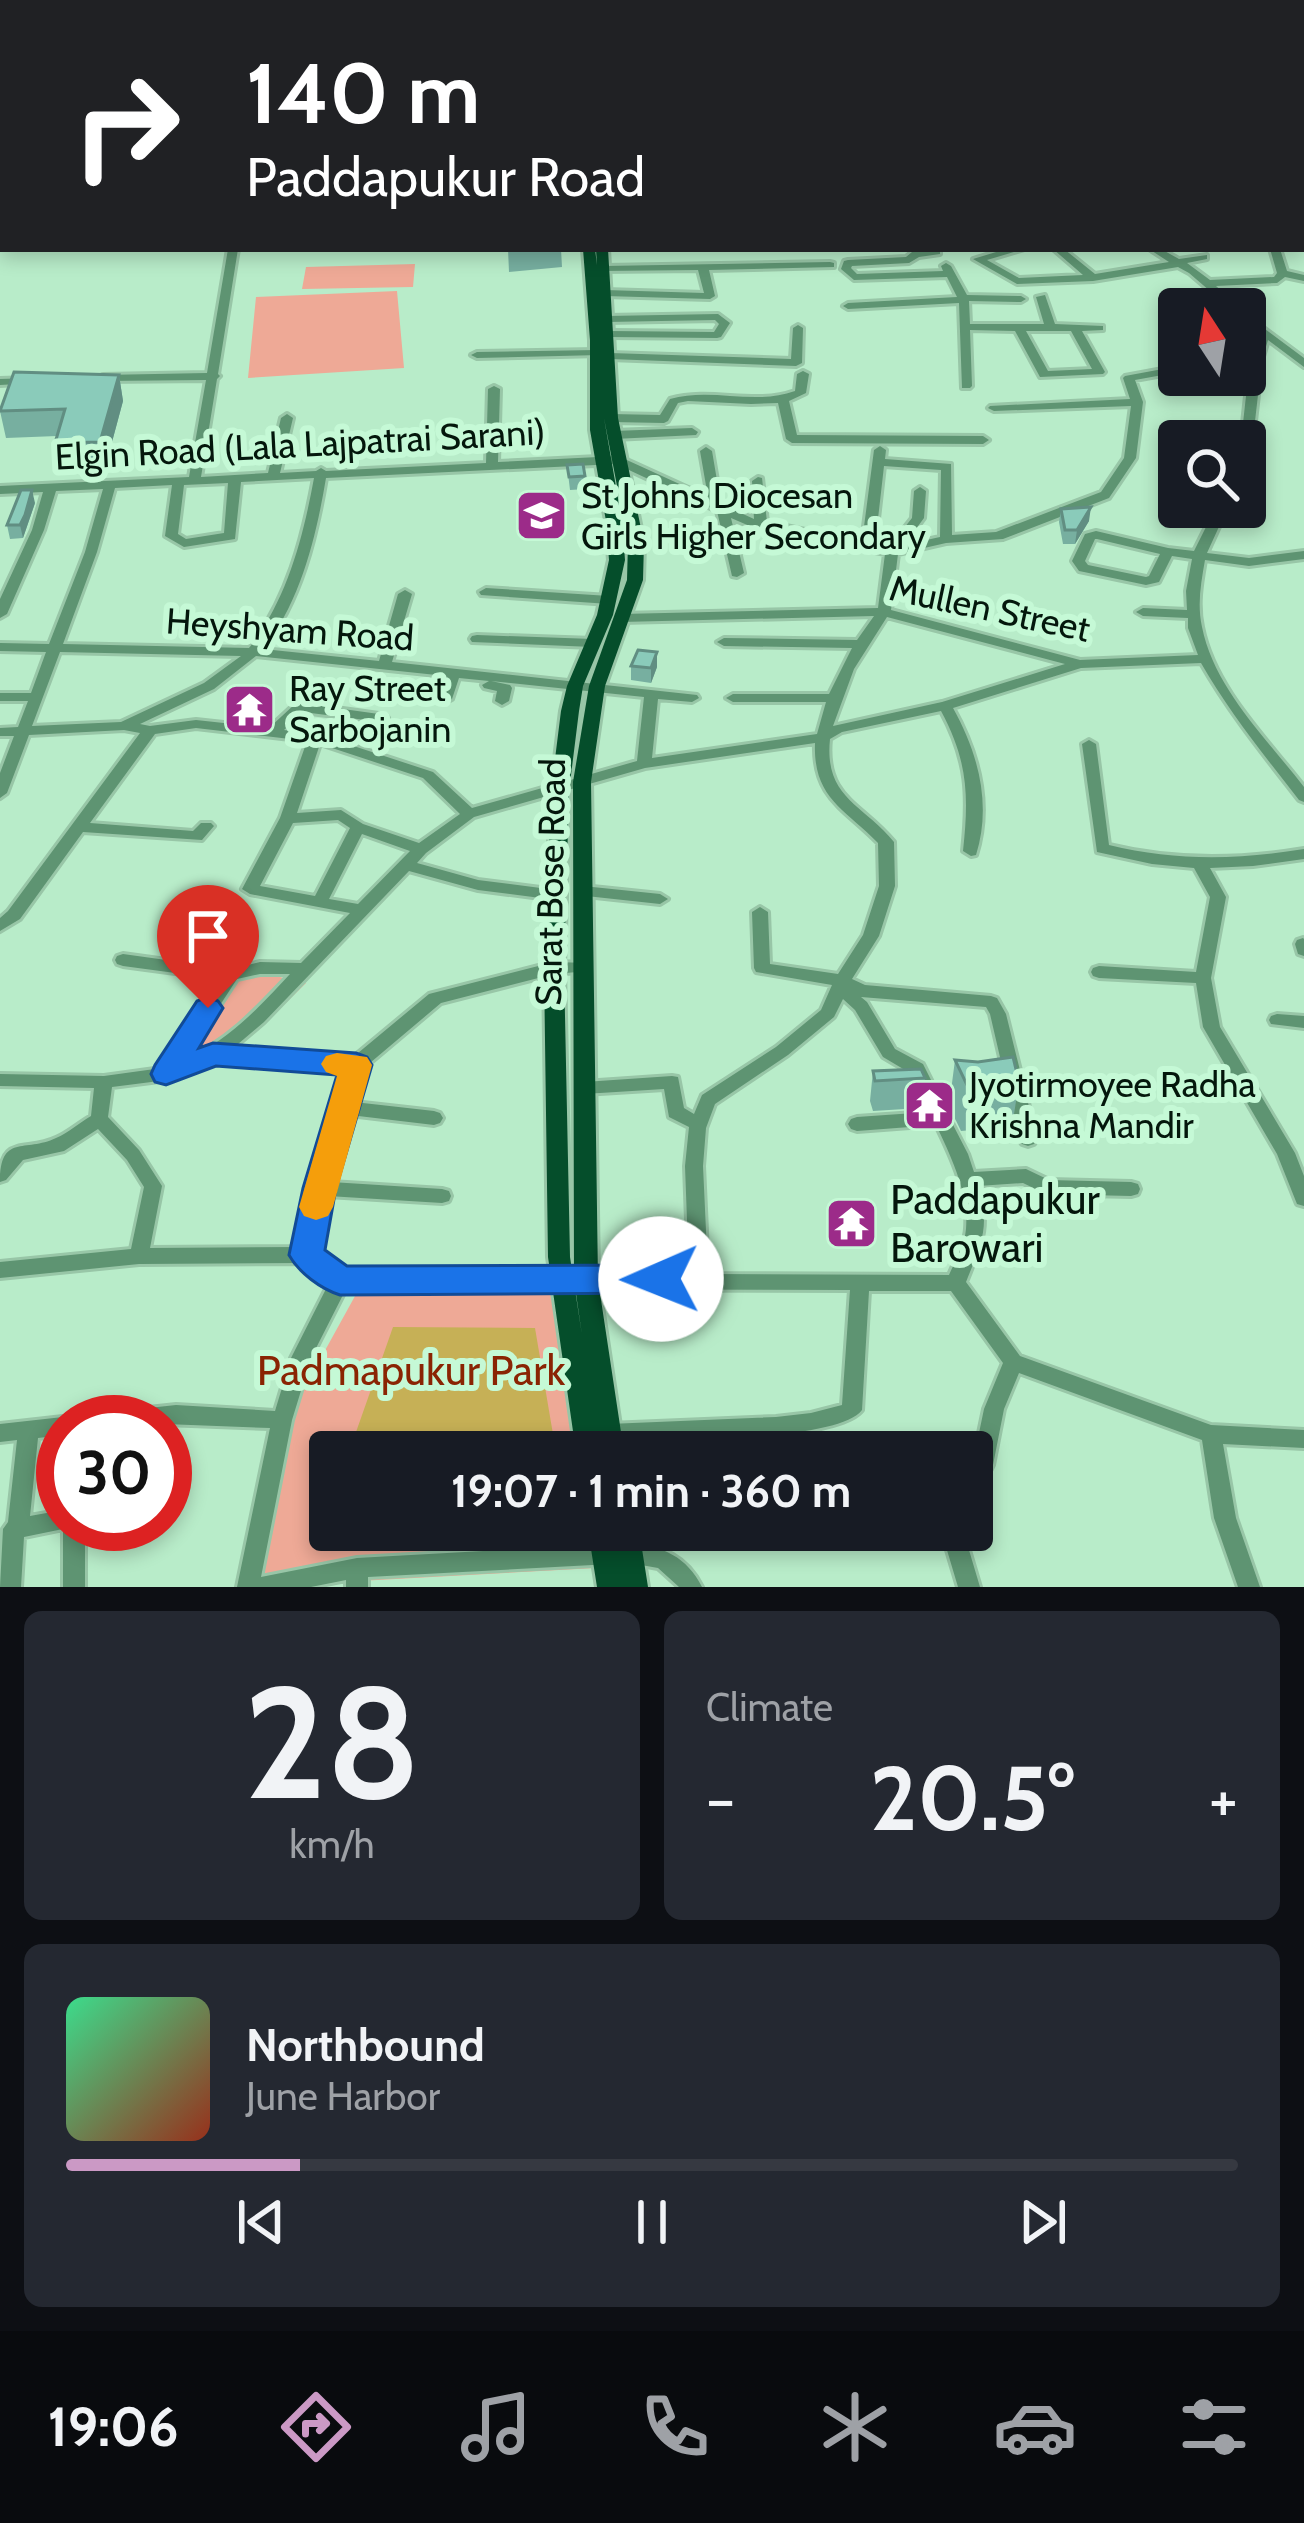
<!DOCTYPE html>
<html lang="en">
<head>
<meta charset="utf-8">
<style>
  :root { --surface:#171b24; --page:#242831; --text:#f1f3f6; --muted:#9ea1a6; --line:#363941; --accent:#cb99c5 }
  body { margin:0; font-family:Cabin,sans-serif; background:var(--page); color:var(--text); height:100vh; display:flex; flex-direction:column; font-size:45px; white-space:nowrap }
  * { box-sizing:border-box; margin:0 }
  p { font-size:39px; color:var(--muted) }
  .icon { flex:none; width:66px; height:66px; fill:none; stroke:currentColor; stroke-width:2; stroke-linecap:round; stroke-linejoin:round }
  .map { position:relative; height:1587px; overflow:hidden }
  .side { display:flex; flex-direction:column; gap:24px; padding:24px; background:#0d0f14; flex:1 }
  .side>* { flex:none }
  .guide { position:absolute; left:0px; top:0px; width:1305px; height:252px; box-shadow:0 6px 18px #0003; background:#202124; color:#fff; overflow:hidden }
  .needle { width:78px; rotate:348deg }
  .tools { position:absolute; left:1158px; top:288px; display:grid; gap:24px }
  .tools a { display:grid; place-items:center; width:108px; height:108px; border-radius:12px; background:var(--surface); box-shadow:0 6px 18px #0003; font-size:60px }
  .speed { position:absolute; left:36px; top:1395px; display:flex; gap:24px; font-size:60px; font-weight:700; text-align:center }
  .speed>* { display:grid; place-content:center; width:156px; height:156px; border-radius:50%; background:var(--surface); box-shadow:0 6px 18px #0003; line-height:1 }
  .speed .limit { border:18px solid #d22; background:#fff; color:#111 }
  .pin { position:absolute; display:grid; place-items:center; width:102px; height:102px; color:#fff; margin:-123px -51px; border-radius:50% 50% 50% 0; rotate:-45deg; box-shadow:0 0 12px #0007 }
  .pin .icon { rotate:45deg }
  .me { position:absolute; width:132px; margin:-66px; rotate:269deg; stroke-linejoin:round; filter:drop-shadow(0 0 9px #0008) }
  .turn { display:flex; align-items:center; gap:42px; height:252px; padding:0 48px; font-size:54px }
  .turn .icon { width:156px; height:156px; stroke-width:2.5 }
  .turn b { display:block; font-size:84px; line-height:102px }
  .big { font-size:90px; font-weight:700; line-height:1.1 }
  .side .widget { flex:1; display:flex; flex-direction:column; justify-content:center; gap:18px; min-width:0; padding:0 42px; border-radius:18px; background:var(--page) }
  .side .dial { align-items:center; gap:0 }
  .dial b { font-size:156px; line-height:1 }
  .song { display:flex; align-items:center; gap:36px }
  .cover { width:144px; height:144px; border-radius:18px; background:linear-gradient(135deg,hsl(150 70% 55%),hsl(10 70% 35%)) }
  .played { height:12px; border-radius:6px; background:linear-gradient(90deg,var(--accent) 20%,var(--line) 20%) }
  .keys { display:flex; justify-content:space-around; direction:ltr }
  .heat { display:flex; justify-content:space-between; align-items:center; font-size:66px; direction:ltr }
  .side .tiles { flex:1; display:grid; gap:24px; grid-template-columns:1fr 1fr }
  .widget:last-child { grid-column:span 2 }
  .trip { position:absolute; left:309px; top:1431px; width:684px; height:120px; border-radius:12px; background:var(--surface); box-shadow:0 6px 18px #0003; font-weight:700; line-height:120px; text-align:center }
  .tab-bar { display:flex; height:192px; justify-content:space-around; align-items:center; background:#090b0e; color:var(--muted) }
  .tab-bar .icon { width:84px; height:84px }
  .tab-bar .current { color:var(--accent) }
  .tab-bar b { font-size:54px; color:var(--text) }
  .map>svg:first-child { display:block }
  .green { fill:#eea996 }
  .water { fill:#c6b056 }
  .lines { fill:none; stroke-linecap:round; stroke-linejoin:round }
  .minor-casing { stroke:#98c6a7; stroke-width:6 }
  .major-casing { stroke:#98c6a7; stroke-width:6 }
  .highway-casing { stroke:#98c6a7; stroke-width:6 }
  .minor { fill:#5e9472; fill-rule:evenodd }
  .major { fill:#054e2b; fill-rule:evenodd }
  .highway { fill:#003219; fill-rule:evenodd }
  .wall { fill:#77afa0 }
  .shaded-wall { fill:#618e82 }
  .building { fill:#8acbba; stroke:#618e82; stroke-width:3 }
  .route { fill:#1a73e8; stroke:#114b97; stroke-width:3 }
  .slow { fill:#f59e0b }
  .labels { text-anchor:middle; stroke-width:12; stroke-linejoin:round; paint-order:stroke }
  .street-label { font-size:36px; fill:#04170c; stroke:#c5f9d6 }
  .poi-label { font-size:36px; fill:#04170c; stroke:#c5f9d6; text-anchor:start }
  .near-poi-label { font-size:42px; fill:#04170c; stroke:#c5f9d6; text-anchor:start }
  .near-park-label { font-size:42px; fill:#8a2403; stroke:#c5f9d6 }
</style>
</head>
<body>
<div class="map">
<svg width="1304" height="1587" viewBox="0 0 1304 1587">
  <rect width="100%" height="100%" fill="#b8ecc9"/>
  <path class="green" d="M415,264L413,287L302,289L306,267Z
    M397,291L404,368L248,378L256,297Z
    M262,973L306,983L256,1032L185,1065L237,981Z
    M360,1287L584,1292L601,1452H330V1530H610L614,1567L250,1587L290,1414Z"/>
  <path class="water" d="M393,1327L535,1328L556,1452H349Z"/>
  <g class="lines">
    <defs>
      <path id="minor" d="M346,0H354L352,3H344Z
        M897,0H905L904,3H896Z
        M1302,66L1304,67V74L1302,73Z
        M0,133H3V139H0Z
        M1302,154H1304V160H1302Z
        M1302,212H1304V218H1302Z
        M228,249H238L218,374L220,376L217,379L201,477L268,473L281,418L287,414L293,418L280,473L316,471L321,468L326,471L486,463L488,389L494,386L500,389L498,462L618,456L708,497L700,451L706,447L712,451L721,504L754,519L752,481L758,477L762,478L767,522L862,542L874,450L880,446L886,450L885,459L951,464L952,535L996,532L1101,492L1124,458L1131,406L994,411L988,408L990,406L1130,399L1123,378L1125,376L1179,366V372L1135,380L1143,402L1136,458L1109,498L1003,539L946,543L898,554L891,610L1080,660L1198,655L1188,628V618L1143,616L1136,612L1143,608L1187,610L1186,591L1192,559L1172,556L1159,582L1146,585L1084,572L1079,571L1072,561L1085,534L1096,531L1168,548L1194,551L1216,507H1228L1207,553L1249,558L1304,551V559L1249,566L1205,560C1201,583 1197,604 1202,627C1214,688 1267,739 1304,787V802L1299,800C1264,755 1229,712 1201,663L1081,668L953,708C978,753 992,804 976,855L971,856L963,851C969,796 968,761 941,711L842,732L830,739C824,798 862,803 894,842L895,886L879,936L852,979L865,985L991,996L997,998L1006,1014L1037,1139L1034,1144L1028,1146L1022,1144L1019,1139L990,1014L986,1007L861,997L867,1002L895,1049L923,1064L947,1112L953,1118L951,1121L968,1154L974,1172L1026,1169L1049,1180L1131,1182L1138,1184L1140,1189L1138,1194L1131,1196L1046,1194L1023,1183L978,1186C991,1227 981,1244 966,1282L1020,1356L1211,1425L1304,1430V1448L1223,1444L1236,1518L1260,1587H1238L1214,1518L1202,1440L1019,1373L1004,1409L993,1465L990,1471L972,1476V1458L974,1457L984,1409L1003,1363L951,1291H869L862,1410C837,1443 656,1440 609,1442L602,1439L599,1433L602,1427L609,1424L776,1417L811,1413L842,1405L850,1290L346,1289L311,1358L292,1420L261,1577L357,1558L630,1543C663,1546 687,1557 702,1587H679L658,1568L630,1563L368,1577V1587H346V1580L311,1587H237L270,1428L165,1424V1422H93L96,1416L103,1413L176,1405L275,1411L291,1358L329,1283L303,1263L139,1264L0,1278V1262L131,1249L144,1187L127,1160L98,1129L64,1151L23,1160L6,1180L0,1182C0,1133 25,1153 56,1138C68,1133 79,1123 91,1116L94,1088L0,1086V1074L104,1076L162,1068L220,979L123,966L117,964L115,960L117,956L123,954L231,969L260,962L301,963L350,913L250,894L242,889L280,818L307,741L196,728L155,734L90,823L193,831L201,823H211L214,826L202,840L83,832L20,919L0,931V918L8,911L140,733L124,730L29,735L7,793L0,798V773L14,736H0V728L18,727L28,701H0V693H31L46,652L0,651V643L49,644L85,552L103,489L56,491L44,530L7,614L0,618V599L32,530L43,492L0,494V486L189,477L206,380L103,381L97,378L103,375L207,373ZM616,464L717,511L732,576L737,577L744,573L731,518L752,527L885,554L878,608L621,614L614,618L621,622L874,616L857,640L724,638L717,642L724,646L852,648L829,694H733L726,698L733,702H826L817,734L652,758L658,699L692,702L699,698L697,695L392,662L412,594L405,590L398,594L379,661L263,649C301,601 316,537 326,478ZM884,466L941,470L940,537L904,545L924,518L926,491L920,487L914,491L912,518L889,547L875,545ZM314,478C303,538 287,600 249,648L63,644L97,552L115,488L172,485L165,536L184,547L235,539L241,482ZM228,483L224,533L186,539L178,534L184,485ZM1095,539H1097L1160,554L1149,576L1146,577L1088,565L1085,561ZM887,617L1065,664L942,702L833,726L854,669ZM60,652L241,656L204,683L121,722L32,726ZM256,656L446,676L438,699L445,703L452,699L459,678L489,681L482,685L484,688L497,691L495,701L502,705L509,701L512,688L510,685L491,681L644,697L637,761L472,808L433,772L320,735L284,730L303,712L381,722L386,721L388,718L386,715L300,703L295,704L269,728L196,720L150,726L140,724L214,689ZM815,743C813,798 844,808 878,843L879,886L863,935L838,974L770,964L768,912L760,907L752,912L754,968L756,972L832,985L821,1010L776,1047L702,1095L694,1114L684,1108L678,1077L672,1076L584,1082L578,1083L575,1088L578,1093L584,1094L664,1089L669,1117L689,1127L685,1166L689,1274L344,1273L317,1252L328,1196L442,1203L449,1201L451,1196L449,1191L442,1189L331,1182L350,1115L434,1125L440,1123L443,1118L440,1113L434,1111L354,1102L364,1068L441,1003L554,974L589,971L591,967L589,963L554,962L429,994L352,1058L231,1050L264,1022L409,871L478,890L556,900L562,899L564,895L556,890L478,880L417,863L426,853L474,817L645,768ZM320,744L423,778L460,814L419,843L363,824L341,810L297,813ZM338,820L350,828L315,896L260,886L293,823ZM362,834L410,851L358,904L329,899ZM260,974H290C259,1007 228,1042 185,1059L237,979ZM843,999L855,1010L883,1057L910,1073L929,1112L857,1117L851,1119L848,1124L851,1129L857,1131L936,1125C951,1156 969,1194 966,1229C965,1244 955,1261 949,1275L708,1274L703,1166L706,1128L715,1104L788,1055L834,1017ZM214,1061L346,1071L311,1188L299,1247L150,1248L162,1186L139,1150L108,1117L112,1087L167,1080Z
        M935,249L940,250V254L919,257L909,263L852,266L851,268L857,274L943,271L941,266L946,263L951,266L967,295L1021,296L1026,299L1021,302L969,301L970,324H1044L1036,297L1045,295L1055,324L1103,326V330L1082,331L1105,372L1103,374L1040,377L1015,331L970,330L972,386L970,388H962L959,303L848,309L843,306L848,303L957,297L947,277L854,280L841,269L844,261L848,260L906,257L912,252ZM1026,331H1071L1092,369L1048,371Z
        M1006,249H1024L987,260L1019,278L1083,275L1053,249H1064L1095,274L1169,262L1149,249H1161L1179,259L1207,255V259L1187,263L1210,280L1274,277L1277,273L1270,249H1280L1287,271L1304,275V281L1285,277L1277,283L1216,286L1242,309H1231L1189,273L1178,267L1093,281L1017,284L973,259Z
        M830,262L834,263V267L709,270L715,296L710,299L605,296L600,293L605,290L704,293L698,270L600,271V267L604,266Z
        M718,314L730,323L721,337L717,338L609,337L604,334L609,331L714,332L719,324L715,320L607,322L602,319L607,316Z
        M1245,314L1304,358V367L1268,340L1262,360L1251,456L1245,460V441H1241L1250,360L1259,333L1245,322Z
        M798,325L803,328L802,363L796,366L610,359L604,356L610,353L791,359L793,328Z
        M596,350L600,351V355L477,358L471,355L477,352Z
        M803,371L809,374L806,393L789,401L797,435L983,436L989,440L983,444L792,443L786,439L778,403L751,404L688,401L678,403L668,421L664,423L611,422L605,418L611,414L660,415L670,399C712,387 754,406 795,391L797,374Z
        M31,378L35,379V383L0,385V379Z
        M692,428L698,432L696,435L614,439L608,435L614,431Z
        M486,588L609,596L616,600L609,604L481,595L479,592Z
        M477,635L593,639L600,643L593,647L472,642L470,639L472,636Z
        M1089,740L1096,744L1109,845C1174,861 1238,860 1304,849V859L1253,866L1210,868L1226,897L1211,978L1220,1027L1295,1153L1304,1176V1206L1297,1204L1277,1154L1203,1027L1196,983L1099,978L1093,976L1091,972L1093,968L1099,966L1196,972L1210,897L1194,868L1152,864L1097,852L1082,744Z
        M583,886L660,894L668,899L660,904L577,895L575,891Z
        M1303,938L1304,939V956L1298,954L1295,944L1297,940Z
        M1277,1014L1304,1016V1028L1271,1024L1269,1020L1271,1016Z
        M63,1417L71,1422H63V1435L38,1438L30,1516L63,1510V1524H85V1587H63V1529L24,1537L21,1587H0L3,1529L8,1522L17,1440L0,1442V1424Z
        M941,1530H963L980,1587H958Z"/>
      <path id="major" d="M234,0H244L242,3H232Z
        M389,0H518L519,1L377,3Z
        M542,0H589L584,3H547Z
        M681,0H691L690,3H680Z
        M1134,0H1144V3H1134Z
        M0,7H3V13H0Z
        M1302,125H1304V131H1302Z
        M0,217H3V225H0Z
        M583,249H595L597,265L596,249H608L618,418L644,543L643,580L605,686L591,782L598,1280L624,1452H576L548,1257L544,968L551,791L561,711L567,686L597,615L609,560L606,521L590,430V340ZM604,418L628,543L627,580L589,686L573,782L574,1280L582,1335L570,1257L564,968L569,791L579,711L583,686L613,615L625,560L622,521Z
        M588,1530H639L648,1587H597Z"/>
      <path id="highway" d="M1304,132V140L1302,141V133Z
        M0,208H3V216H0Z"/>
    </defs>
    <use href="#minor" class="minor-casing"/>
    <use href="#major" class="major-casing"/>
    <use href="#highway" class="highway-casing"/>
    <use href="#minor" class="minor"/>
    <use href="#major" class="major"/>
    <use href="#highway" class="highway"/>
  </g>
  <path class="wall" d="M490,0H567L568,3H490Z
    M508,249H561L562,267L509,272Z
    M119,375L123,401L105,468L60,469L55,443L57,436L6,438L0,411Z
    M1185,375H1241L1239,385L1197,390Z
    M567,465L585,476L586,489L570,490Z
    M35,503L23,538L10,539L7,525Z
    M1061,509L1089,521L1075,544H1063L1059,522Z
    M657,652V667L651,683L631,680V666Z
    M955,1060L1019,1082L1012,1127L961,1131L949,1106Z
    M873,1071L925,1078L921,1108L873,1111L870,1101Z"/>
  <path class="shaded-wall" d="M119,375L123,401L105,468L100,442Z
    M1200,375H1241L1239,385L1197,390Z
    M32,490L35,503L23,538L20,525Z
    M1091,507L1089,521L1075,544L1077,530Z
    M657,652V667L651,683V668Z"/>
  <path class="building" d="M14,372L119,375L100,442L55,443L65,409L0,411Z
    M583,464L585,476L569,477L567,465Z
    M21,490H32L25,515L20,525H7Z
    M1091,507L1077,530H1065L1061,509Z
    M638,650L657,652L651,668L631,666Z
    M1013,1057L1019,1082L967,1085L955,1060L978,1062Z
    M921,1069L925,1078L875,1081L873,1071Z"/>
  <path class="route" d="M208,997L218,1001L223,1008L199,1048L213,1043L356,1053L367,1057L372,1065L336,1188L325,1250L347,1266L661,1265L674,1269L679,1279L674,1289L661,1293L340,1295C321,1289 299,1273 289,1255L303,1188L337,1075L216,1066L166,1085L155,1082L151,1074L155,1065L197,1001Z"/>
  <path class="slow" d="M337,1053L367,1057L372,1065L333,1207L328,1216L316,1220L304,1216L299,1207L337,1076L326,1072L321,1064L326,1056Z"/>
  <defs>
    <symbol id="school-square" viewBox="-11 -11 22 22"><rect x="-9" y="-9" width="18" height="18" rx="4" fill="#9c2b89" stroke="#c5f9d6"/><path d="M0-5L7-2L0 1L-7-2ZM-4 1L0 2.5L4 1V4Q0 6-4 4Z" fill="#fff"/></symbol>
    <symbol id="temple-square" viewBox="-11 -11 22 22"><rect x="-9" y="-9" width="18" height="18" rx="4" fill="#9c2b89" stroke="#c5f9d6"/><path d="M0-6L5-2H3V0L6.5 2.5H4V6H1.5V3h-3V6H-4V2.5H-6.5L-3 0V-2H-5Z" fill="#fff"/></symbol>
  </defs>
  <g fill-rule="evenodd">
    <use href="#school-square" x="512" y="486" width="59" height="59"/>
    <use href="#temple-square" x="220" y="680" width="59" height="59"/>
    <use href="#temple-square" x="900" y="1076" width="59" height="59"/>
    <use href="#temple-square" x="822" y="1194" width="59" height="59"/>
  </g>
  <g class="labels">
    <g class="street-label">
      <text transform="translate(300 444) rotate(-3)" y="13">Elgin Road (Lala Lajpatrai Sarani)</text>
      <text transform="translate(990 608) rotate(12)" y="13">Mullen Street</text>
      <text transform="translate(290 629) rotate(4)" y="13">Heyshyam Road</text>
      <text transform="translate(550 882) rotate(-89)" y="13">Sarat Bose Road</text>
    </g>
    <g class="poi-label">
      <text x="581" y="508">St Johns Diocesan<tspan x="581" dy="41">Girls Higher Secondary</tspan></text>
      <text x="289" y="701">Ray Street<tspan x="289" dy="41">Sarbojanin</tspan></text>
      <text x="969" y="1097">Jyotirmoyee Radha<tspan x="969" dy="41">Krishna Mandir</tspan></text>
    </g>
    <g class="near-poi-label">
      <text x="890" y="1214">Paddapukur<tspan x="890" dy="48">Barowari</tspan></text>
    </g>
    <g class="near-park-label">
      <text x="411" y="1385">Padmapukur Park</text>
    </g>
  </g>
</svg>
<div class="tools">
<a><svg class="needle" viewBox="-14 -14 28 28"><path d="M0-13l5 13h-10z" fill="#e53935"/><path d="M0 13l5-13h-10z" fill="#9ea1a6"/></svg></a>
<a><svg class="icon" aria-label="search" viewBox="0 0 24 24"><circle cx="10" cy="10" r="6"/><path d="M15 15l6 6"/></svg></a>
</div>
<div class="speed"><div class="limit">30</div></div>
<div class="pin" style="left:208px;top:1008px;background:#d93025"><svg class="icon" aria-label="arrive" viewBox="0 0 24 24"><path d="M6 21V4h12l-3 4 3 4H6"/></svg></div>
<svg class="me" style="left:661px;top:1279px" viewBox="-20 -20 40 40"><circle r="19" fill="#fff"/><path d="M0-13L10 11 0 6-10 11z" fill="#1a73e8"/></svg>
<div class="trip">19:07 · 1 min · 360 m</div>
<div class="guide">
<div class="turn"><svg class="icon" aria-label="right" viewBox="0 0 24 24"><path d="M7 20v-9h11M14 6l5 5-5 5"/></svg><div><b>140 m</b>Paddapukur Road</div></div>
</div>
</div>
<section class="side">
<div class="tiles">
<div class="widget dial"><b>28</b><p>km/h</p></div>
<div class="widget"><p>Climate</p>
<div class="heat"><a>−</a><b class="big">20.5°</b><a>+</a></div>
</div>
<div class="widget">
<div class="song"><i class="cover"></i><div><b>Northbound</b><p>June Harbor</p></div></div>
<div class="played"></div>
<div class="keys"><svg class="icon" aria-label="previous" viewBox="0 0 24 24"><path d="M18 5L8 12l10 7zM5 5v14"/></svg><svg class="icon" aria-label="pause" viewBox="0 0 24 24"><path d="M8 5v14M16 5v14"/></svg><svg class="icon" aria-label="next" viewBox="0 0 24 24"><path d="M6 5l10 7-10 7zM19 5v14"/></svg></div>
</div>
</div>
</section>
<nav class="tab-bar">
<b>19:06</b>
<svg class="icon current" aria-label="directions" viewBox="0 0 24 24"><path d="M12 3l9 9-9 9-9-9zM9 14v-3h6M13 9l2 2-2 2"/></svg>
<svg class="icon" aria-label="music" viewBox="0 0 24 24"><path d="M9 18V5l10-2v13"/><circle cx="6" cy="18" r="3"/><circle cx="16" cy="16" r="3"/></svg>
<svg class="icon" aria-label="phone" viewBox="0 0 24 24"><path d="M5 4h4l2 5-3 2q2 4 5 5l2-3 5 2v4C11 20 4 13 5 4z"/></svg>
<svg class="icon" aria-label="climate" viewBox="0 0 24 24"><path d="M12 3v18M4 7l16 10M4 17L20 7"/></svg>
<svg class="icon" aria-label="car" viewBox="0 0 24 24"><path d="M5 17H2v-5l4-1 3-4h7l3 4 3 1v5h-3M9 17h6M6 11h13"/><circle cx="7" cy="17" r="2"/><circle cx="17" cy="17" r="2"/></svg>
<svg class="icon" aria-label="filters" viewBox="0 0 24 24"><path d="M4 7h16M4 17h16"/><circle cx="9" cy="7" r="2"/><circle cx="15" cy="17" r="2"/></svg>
</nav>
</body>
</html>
